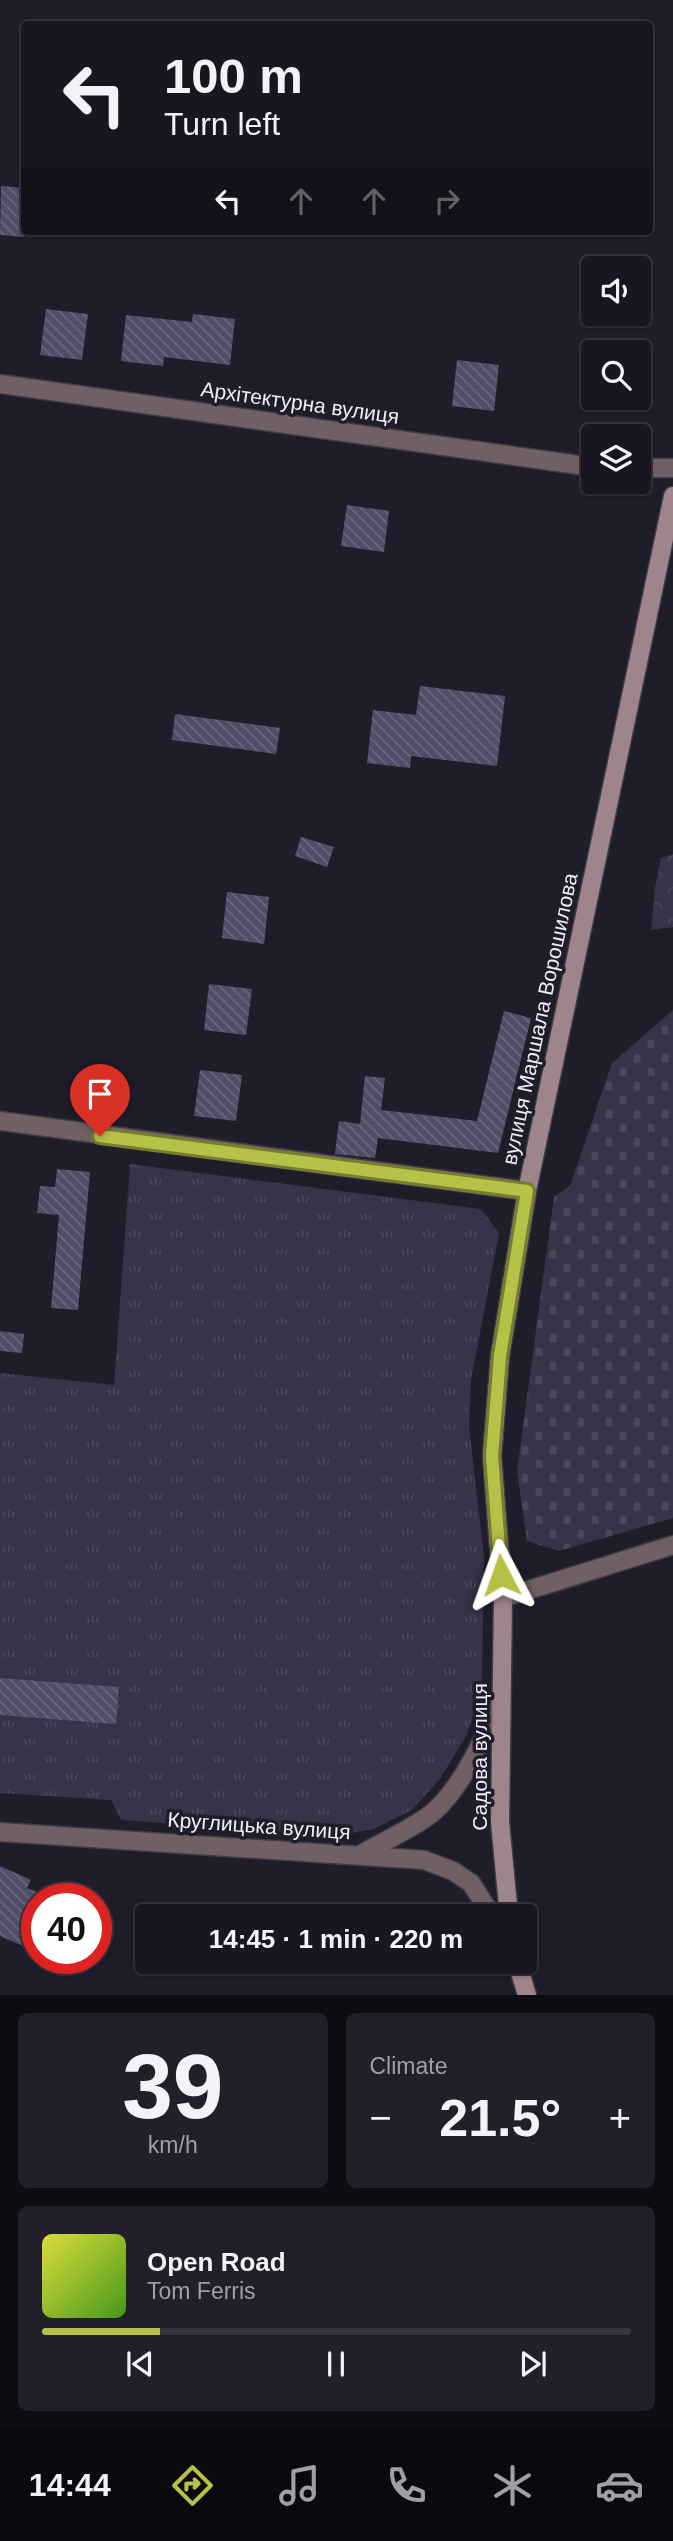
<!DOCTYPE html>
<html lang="en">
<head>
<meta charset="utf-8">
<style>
  :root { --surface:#181620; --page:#211f29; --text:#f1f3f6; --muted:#9f9fa5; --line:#36353e; --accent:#b6c148 }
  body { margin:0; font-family:Arial,sans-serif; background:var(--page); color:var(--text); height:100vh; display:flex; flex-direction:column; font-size:26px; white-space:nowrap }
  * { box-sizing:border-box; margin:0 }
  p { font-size:23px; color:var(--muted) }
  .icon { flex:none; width:38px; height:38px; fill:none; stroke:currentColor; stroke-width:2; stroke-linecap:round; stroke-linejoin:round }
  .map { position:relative; height:1995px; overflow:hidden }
  .side { display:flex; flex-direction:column; gap:18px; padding:18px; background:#0d0c12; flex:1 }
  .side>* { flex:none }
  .hud { position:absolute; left:21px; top:21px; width:632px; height:214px; border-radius:7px; box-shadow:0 2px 5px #0004,0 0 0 2px var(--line); background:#181620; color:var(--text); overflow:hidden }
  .tools { position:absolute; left:581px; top:256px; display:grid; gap:14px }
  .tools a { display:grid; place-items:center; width:70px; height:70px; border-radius:7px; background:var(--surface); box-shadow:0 2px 5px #0004,0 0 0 2px var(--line); font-size:35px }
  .speed { position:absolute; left:21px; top:1883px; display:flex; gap:14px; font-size:35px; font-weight:700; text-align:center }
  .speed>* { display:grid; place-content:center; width:91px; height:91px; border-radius:50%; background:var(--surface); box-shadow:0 2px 5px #0004,0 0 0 2px var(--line); line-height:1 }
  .speed .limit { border:10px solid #d22; background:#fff; color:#111 }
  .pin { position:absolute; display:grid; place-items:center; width:60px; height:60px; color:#fff; margin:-72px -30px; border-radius:50% 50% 50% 0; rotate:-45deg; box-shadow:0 0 7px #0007 }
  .pin .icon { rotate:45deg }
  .me { position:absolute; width:77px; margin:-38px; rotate:356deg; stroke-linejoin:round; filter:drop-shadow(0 0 5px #0008) }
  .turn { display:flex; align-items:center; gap:24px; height:147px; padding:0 28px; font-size:32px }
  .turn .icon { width:91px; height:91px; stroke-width:2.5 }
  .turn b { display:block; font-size:49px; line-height:60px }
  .lanes { display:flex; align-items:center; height:66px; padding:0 28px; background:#0003; justify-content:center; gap:35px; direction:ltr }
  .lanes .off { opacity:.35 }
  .big { font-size:52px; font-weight:700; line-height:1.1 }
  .side .tile { flex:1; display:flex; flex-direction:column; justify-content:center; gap:10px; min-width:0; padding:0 24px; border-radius:10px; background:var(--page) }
  .side .dial { align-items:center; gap:0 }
  .dial b { font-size:91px; line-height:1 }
  .song { display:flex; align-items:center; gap:21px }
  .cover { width:84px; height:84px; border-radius:10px; background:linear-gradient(135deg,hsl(60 70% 55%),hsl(100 70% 35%)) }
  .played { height:7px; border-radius:4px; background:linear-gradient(90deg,var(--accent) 20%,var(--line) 20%) }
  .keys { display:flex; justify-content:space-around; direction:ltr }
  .heat { display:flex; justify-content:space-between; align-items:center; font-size:38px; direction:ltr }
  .side .tiles { flex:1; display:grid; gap:18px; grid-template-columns:1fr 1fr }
  .tile:last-child { grid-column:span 2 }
  .trip { position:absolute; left:135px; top:1904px; width:402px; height:70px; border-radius:7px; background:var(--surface); box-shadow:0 2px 5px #0004,0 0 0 2px var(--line); font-weight:700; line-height:70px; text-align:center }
  .tabs { display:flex; height:112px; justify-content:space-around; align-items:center; background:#0a090d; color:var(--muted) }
  .tabs .icon { width:49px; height:49px }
  .tabs .on { color:var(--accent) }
  .tabs b { font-size:32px; color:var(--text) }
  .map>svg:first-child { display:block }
  .grass { fill:url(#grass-tufts) }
  .forest { fill:url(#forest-crowns) }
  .cemetery { fill:url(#cemetery-stones) }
  .building { fill:url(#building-back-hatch) }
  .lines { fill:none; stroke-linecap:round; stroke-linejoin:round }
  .street-casing { stroke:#3d3a48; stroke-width:21 }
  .secondary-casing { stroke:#3d3a48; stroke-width:21 }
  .street { stroke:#706064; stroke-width:18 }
  .secondary { stroke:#9e858b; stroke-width:18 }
  .route-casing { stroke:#767d2f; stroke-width:18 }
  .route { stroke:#b6c148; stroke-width:12 }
  .labels { text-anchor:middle; stroke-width:7; stroke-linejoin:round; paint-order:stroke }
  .street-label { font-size:21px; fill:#efedf7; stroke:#201d2b }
</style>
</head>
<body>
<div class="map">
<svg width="673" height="1995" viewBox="0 0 673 1995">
  <defs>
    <pattern id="grass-tufts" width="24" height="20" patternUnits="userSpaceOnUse" patternTransform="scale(1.75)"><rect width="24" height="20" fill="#373348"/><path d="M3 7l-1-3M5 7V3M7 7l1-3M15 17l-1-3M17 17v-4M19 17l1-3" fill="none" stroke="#4a475a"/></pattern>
    <pattern id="forest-crowns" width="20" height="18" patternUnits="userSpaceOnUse" patternTransform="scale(1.75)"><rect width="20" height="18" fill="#373348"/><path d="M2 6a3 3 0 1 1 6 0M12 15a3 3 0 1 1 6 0" fill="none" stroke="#4a475a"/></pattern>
    <pattern id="cemetery-stones" width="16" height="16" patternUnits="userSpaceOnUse" patternTransform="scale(1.75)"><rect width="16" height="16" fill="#373348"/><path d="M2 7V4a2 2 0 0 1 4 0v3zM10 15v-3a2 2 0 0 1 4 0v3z" fill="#4a475a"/></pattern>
    <pattern id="building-back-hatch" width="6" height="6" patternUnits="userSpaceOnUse" patternTransform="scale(1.75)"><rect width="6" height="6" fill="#514c68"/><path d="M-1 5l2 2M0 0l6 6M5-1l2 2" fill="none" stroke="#6a667e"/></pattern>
  </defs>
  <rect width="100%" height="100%" fill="#201d2b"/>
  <path class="grass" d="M130,1164L481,1209L499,1233L471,1380L469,1427L484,1556L482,1678L476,1709L466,1736L440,1779L412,1810L374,1829L336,1836L121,1820L111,1800L0,1793V1373L114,1385Z"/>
  <path class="forest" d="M673,854V927L651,930L655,888L661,858Z"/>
  <path class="cemetery" d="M673,1010V1518L559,1551L527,1541L517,1471L554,1197L570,1186L612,1063Z"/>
  <path class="building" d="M1,186L24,188V237L0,235Z
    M46,309L88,314L82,360L40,355Z
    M193,314L235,319L230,365L164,357L163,366L121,361L126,315L192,322Z
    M457,360L499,365L494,411L452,406Z
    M347,505L389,511L384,552L341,546Z
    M420,686L505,696L497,766L411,756L410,768L367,763L373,710L416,715Z
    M175,714L280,728L276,754L172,740Z
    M301,837L334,847L327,867L295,856Z
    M227,892L269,897L264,944L222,938Z
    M209,984L252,989L246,1035L204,1030Z
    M504,1011L531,1018L498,1153L378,1138L375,1158L335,1154L339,1121L360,1124L365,1076L385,1078L381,1110L477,1121Z
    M200,1070L242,1075L236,1121L194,1116Z
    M57,1169L90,1172L78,1310L51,1308L59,1215L37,1213L40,1186L55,1187Z
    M0,1331L24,1334L22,1353L0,1351Z
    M0,1678L119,1687L116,1724L0,1715Z
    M0,1866L31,1880L27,1888L37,1892V1935L30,1949L0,1936Z"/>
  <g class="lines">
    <defs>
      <path id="street" d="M0,384L593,467
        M639,468H673
        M0,1121L527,1191
        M503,1598L673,1545
        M0,1832L424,1860L453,1871L471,1883L492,1916
        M360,1855C383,1841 410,1830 431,1814C462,1789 486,1734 501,1699"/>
      <path id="secondary" d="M509,1916L500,1822L503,1598L492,1456L500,1356L527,1191L673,496
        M517,1962L527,1995"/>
    </defs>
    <use href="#street" class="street-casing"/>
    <use href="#secondary" class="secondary-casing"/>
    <use href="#street" class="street"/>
    <use href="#secondary" class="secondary"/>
  </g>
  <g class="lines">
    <defs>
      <path id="route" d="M100,1136L527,1191L500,1356L492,1456L501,1575"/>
    </defs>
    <use href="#route" class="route-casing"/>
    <use href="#route" class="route"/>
  </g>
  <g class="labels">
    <g class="street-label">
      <text transform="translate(300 403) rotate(8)" y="7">Архітектурна вулиця</text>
      <text transform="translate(540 1019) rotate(-78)" y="7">вулиця Маршала Ворошилова</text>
      <text transform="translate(480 1757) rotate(-90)" y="7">Садова вулиця</text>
      <text transform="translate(259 1826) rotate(4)" y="7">Круглицька вулиця</text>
    </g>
  </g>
</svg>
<div class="tools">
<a><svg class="icon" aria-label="sound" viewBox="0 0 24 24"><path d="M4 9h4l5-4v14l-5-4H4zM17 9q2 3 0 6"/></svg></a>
<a><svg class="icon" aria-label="search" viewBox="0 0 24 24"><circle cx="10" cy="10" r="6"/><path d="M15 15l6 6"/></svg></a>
<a><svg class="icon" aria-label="layers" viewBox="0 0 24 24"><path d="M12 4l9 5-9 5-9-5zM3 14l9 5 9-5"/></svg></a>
</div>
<div class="speed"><div class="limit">40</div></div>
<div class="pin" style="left:100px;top:1136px;background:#d93025"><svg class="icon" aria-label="arrive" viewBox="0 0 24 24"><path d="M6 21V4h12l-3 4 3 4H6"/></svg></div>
<svg class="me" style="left:501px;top:1575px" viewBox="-20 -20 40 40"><path d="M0-17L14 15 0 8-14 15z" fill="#b6c148" stroke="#fff" stroke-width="4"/></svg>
<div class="trip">14:45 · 1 min · 220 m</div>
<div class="hud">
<div class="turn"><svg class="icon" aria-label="left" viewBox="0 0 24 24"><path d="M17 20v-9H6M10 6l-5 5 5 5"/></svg><div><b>100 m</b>Turn left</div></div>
<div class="lanes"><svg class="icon" aria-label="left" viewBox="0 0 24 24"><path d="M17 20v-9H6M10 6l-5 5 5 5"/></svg><svg class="icon off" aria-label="ahead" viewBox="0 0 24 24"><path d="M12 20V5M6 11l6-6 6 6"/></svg><svg class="icon off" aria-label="ahead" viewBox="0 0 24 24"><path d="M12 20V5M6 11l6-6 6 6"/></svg><svg class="icon off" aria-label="right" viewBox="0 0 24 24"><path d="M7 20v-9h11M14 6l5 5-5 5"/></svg></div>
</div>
</div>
<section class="side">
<div class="tiles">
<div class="tile dial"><b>39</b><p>km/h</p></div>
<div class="tile"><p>Climate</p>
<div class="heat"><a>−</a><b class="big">21.5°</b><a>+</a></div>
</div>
<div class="tile">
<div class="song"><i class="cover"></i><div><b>Open Road</b><p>Tom Ferris</p></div></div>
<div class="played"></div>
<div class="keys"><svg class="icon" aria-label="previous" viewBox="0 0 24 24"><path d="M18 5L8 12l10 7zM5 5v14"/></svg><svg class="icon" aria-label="pause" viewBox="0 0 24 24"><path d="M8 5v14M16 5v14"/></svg><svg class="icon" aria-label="next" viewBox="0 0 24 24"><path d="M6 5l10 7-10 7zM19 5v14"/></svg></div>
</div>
</div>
</section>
<nav class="tabs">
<b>14:44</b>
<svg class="icon on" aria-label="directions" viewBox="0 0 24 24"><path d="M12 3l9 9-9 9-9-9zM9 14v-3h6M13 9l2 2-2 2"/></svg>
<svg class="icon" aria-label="music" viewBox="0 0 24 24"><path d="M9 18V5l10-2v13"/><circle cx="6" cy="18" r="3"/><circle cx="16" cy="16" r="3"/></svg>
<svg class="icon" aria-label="phone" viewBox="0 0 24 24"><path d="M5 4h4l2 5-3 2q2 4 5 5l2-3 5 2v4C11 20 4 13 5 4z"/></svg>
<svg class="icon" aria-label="climate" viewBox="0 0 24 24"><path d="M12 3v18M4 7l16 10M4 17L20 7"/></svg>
<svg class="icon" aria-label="car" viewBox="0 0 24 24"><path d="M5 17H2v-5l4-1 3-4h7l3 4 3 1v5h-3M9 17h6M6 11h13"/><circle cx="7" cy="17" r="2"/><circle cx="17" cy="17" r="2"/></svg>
</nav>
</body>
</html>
